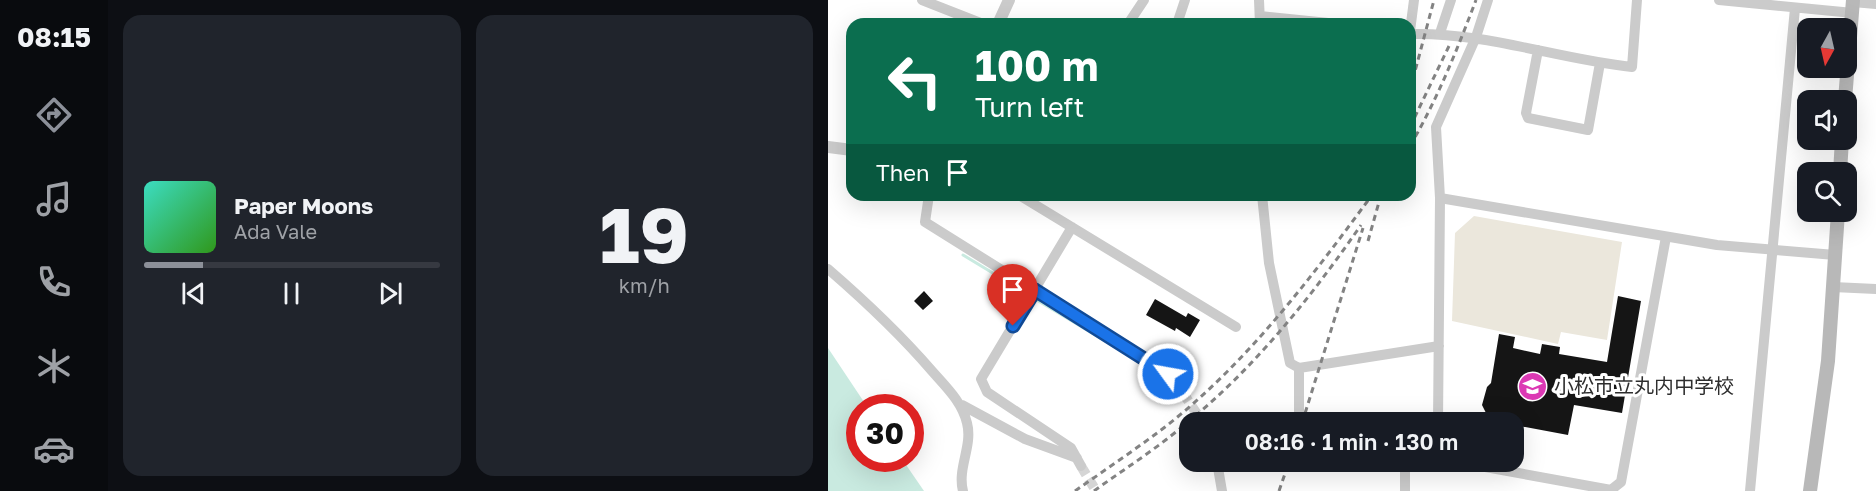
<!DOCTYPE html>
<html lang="en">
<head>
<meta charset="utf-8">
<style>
  :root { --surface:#171b24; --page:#20242c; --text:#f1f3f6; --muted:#9ea1a6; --line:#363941; --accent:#8c9099 }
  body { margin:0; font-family:"Golos Text","Noto Sans JP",sans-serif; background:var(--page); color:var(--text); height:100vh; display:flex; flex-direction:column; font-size:22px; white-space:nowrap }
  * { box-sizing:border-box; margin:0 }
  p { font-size:20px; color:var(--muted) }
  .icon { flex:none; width:33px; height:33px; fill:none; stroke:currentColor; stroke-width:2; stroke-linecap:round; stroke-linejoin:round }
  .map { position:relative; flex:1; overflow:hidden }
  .side { display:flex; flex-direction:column; gap:15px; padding:15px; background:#0d0f14; width:720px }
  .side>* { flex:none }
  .guide { position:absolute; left:18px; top:18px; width:570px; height:183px; border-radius:18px; box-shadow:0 6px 24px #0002; background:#0b6e4f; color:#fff; overflow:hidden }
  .needle { width:39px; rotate:188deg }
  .tools { position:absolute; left:969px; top:18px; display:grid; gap:12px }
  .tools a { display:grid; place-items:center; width:60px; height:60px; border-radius:12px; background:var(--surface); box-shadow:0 6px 24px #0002; font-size:30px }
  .speed { position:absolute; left:18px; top:394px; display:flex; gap:12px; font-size:30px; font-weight:700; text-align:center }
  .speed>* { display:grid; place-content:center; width:78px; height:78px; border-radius:50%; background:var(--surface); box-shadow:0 6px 24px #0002; line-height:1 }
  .speed .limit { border:9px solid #d22; background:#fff; color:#111 }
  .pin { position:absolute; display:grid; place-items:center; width:51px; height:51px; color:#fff; margin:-62px -26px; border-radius:50% 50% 50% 0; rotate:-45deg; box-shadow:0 0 6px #0007 }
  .pin .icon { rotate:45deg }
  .me { position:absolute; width:66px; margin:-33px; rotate:302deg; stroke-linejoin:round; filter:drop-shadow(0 0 4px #0008) }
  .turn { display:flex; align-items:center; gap:21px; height:126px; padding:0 30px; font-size:27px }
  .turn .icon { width:78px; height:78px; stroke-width:2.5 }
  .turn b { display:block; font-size:42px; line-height:51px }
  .then { display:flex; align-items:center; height:57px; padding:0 30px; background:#0003; gap:12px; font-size:22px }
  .side .widget { flex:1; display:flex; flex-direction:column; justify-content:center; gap:9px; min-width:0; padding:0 21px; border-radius:18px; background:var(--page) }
  .side .dial { align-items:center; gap:0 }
  .dial b { font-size:78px; line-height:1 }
  .song { display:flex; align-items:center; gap:18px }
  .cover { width:72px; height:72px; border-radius:9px; background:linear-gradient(135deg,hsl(170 70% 55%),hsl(110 70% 35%)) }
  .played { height:6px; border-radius:3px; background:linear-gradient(90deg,var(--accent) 20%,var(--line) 20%) }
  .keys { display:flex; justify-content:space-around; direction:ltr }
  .side .tiles { flex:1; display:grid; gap:15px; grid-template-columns:repeat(2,1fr) }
  .trip { position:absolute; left:351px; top:412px; width:345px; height:60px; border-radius:18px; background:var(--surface); box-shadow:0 6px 24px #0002; font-weight:600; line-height:60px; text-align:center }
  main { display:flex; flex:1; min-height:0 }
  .tabs { display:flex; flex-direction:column; width:108px; justify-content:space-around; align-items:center; background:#090b0e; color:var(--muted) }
  .tabs .icon { width:42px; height:42px }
  .tabs .on { color:var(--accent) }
  .tabs b { font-size:27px; color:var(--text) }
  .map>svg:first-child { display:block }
  .green { fill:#ebe7dc }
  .water { fill:#c9eae0 }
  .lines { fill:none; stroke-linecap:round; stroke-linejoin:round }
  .stream { stroke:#c9eae0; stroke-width:3 }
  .building { fill:#151515 }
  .minor-tunnel { stroke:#d5d5d5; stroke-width:10; stroke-dasharray:10 5; stroke-linecap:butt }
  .minor { stroke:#cbcbcb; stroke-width:10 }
  .tertiary { stroke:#cbcbcb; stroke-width:12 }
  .secondary { stroke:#b8b8b8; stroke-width:14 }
  .rail { stroke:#838383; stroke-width:3; stroke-dasharray:6 4.5; stroke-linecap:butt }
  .route-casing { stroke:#114b97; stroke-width:15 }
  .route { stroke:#1a73e8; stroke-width:10 }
  .labels { text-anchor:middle; stroke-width:6; stroke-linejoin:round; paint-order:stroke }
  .poi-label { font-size:20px; fill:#2e2e2e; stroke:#fff; text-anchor:start }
</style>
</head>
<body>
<main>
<nav class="tabs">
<b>08:15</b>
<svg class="icon on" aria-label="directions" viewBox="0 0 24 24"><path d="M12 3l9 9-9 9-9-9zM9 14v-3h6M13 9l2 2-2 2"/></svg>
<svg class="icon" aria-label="music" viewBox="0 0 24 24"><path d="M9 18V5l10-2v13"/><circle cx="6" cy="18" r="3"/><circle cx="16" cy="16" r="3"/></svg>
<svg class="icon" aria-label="phone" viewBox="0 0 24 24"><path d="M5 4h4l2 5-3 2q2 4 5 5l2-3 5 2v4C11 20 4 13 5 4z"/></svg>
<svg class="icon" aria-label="climate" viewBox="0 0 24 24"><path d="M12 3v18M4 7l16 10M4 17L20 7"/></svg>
<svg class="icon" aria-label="car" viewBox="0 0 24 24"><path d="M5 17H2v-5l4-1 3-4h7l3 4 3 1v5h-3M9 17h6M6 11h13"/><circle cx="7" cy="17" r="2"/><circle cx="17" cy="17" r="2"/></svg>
</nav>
<section class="side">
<div class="tiles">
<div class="widget">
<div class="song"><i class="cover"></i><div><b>Paper Moons</b><p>Ada Vale</p></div></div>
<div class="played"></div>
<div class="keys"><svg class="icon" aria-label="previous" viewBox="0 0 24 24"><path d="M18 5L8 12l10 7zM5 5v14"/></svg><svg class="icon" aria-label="pause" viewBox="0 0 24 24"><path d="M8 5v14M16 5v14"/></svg><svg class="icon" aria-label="next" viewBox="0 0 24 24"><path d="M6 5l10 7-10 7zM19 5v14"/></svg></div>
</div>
<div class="widget dial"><b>19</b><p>km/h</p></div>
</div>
</section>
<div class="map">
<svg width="1048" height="491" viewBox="0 0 1048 491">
  <rect width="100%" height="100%" fill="#fff"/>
  <path class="green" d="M646,216L794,242L779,340L733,332L730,344L624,321L627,233Z"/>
  <path class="water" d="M0,348L40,408H32V459H74L96,491H0Z"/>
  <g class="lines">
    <path class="stream" d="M135,255L198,293
      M207,299L284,345"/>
  </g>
  <path class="building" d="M96,291L105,301L95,310L86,301Z
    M790,296L813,301L794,413L746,405L740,435L686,425V423L655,419L658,413L654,405L659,387L663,383L671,334L687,337L685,348L712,354L714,344L732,347L731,354L779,362Z
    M327,299L358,317L360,313L372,320L362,337L348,328L347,331L318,315Z"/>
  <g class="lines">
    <path class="minor-tunnel" d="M355,393L375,423
      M253,466L268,491"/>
    <path class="minor" d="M94,0L155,24
      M431,0L432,24
      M891,0L1025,13
      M1025,2L1048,4
      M432,16L510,24
      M300,24L316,0
      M349,24L357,0
      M582,31L586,0
      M612,33L623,0
      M582,34C658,32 729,59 804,67L809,0
      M710,50L698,113L700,118L760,130L772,63
      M101,195L97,222L340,374L355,393
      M191,195L408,327
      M434,195L441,263L462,363L471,368L611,346
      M612,198L889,245L1007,255
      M244,227L153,379L159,392L243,448L253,466
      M0,269C37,301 72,334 104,371C119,388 134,402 139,423C145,446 129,468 135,491
      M1005,287L1048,289
      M471,368V423
      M134,405L197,439L249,458
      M610,423L612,198L608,127L648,37L660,0
      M389,462L394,491
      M546,462L577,464V491
      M630,462L783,490L793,482L838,237
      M922,491L967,8"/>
    <path class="tertiary" d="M170,24L181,0
      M0,147L24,150"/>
    <path class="secondary" d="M1017,100L1025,0
      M1012,172L1014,140
      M982,491L1000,361L1010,212"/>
    <path class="rail" d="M582,90L606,0
      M582,127L621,46
      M582,146C609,100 629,50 648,0
      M540,241L553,195
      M474,423L535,228
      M247,491C277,470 308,449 337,427C419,363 483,278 544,195
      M266,491C292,472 319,455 344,435C420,376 479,303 533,225
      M451,491L461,462"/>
  </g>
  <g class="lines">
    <defs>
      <path id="route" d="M185,326L207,290L340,374"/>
    </defs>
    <use href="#route" class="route-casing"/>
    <use href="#route" class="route"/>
  </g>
  <defs>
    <symbol id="school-disc" viewBox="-11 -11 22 22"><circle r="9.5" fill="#dc39b4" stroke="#fff"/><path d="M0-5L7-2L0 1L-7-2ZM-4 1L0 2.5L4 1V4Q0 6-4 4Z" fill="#fff"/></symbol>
  </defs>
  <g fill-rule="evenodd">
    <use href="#school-disc" x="688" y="370" width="33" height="33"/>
  </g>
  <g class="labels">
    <g class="poi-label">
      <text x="726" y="393">小松市立丸内中学校</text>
    </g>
  </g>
</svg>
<div class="tools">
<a><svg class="needle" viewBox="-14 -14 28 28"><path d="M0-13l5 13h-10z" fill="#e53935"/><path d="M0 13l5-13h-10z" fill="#9ea1a6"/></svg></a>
<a><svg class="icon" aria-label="sound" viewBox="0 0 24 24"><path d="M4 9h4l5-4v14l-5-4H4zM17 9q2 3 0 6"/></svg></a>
<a><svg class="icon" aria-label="search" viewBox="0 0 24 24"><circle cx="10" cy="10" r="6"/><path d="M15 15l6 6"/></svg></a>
</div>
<div class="speed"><div class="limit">30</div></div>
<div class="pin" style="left:185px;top:326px;background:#d93025"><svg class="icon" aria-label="arrive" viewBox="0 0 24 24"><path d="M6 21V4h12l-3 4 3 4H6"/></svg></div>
<svg class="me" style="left:340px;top:374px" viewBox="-20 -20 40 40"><circle r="17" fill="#1a73e8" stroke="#fff" stroke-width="3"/><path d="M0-11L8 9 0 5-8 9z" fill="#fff"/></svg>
<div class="trip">08:16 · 1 min · 130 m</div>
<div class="guide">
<div class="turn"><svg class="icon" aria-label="left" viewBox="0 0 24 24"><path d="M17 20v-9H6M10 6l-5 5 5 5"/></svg><div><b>100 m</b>Turn left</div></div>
<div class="then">Then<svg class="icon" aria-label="arrive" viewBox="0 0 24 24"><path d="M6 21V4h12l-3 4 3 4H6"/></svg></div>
</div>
</div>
</main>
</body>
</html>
